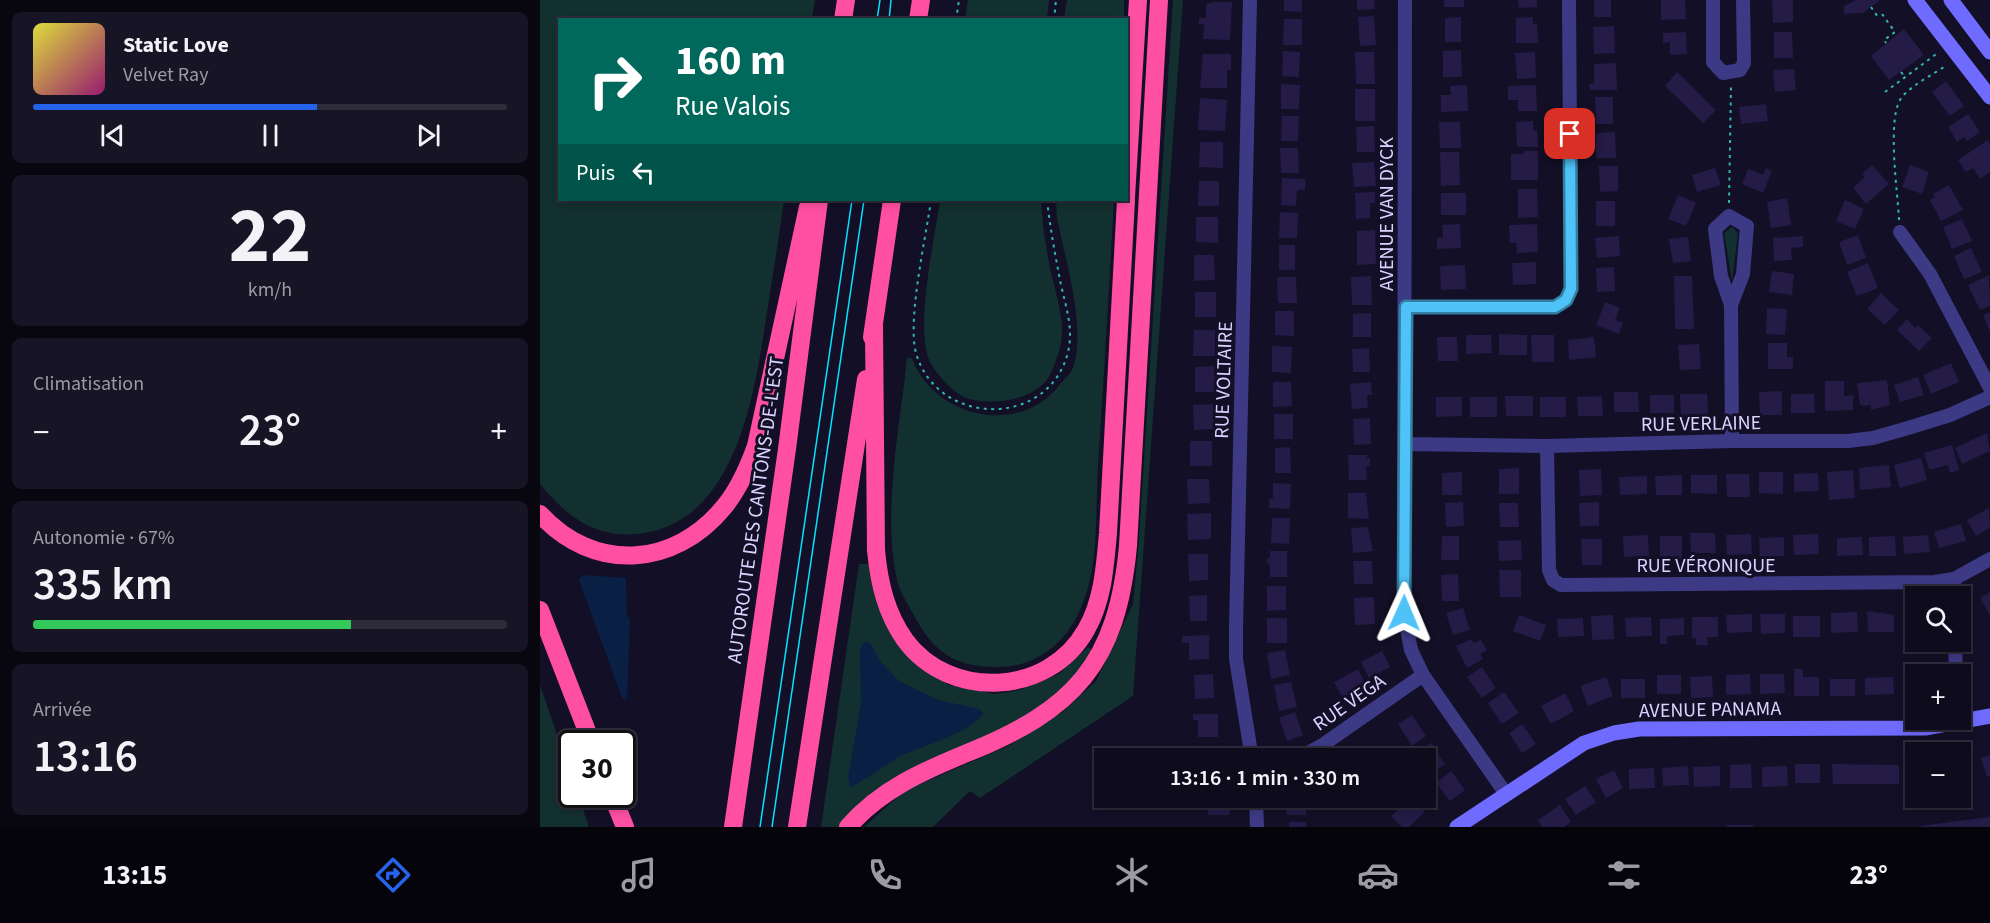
<!DOCTYPE html>
<html lang="fr">
<head>
<meta charset="utf-8">
<style>
  :root { --surface:#0e0b1c; --page:#171425; --text:#f1f3f6; --muted:#9b9ba3; --line:#2e2b3b; --accent:#2563eb }
  body { margin:0; font-family:"Source Sans 3",sans-serif; background:var(--page); color:var(--text); height:100vh; display:flex; flex-direction:column; font-size:22px; white-space:nowrap }
  * { box-sizing:border-box; margin:0 }
  p { font-size:20px; color:var(--muted) }
  .icon { flex:none; width:33px; height:33px; fill:none; stroke:currentColor; stroke-width:2; stroke-linecap:round; stroke-linejoin:round }
  .map { position:relative; flex:1; overflow:hidden }
  .sheet { display:flex; flex-direction:column; gap:12px; padding:12px; background:#08060f; width:540px }
  .sheet>* { flex:none }
  .guide { position:absolute; left:18px; top:18px; width:570px; height:183px; border-radius:0px; box-shadow:0 3px 9px #0003,0 0 0 2px var(--line); background:#00695c; color:#fff; overflow:hidden }
  .fabs { position:absolute; left:1365px; top:586px; display:grid; gap:12px }
  .fabs a { display:grid; place-items:center; width:66px; height:66px; border-radius:0px; background:var(--surface); box-shadow:0 3px 9px #0003,0 0 0 2px var(--line); font-size:30px }
  .speed { position:absolute; left:18px; top:730px; display:flex; gap:12px; font-size:30px; font-weight:700; text-align:center }
  .speed>* { display:grid; place-content:center; width:78px; height:78px; border-radius:50%; background:var(--surface); box-shadow:0 3px 9px #0003,0 0 0 2px var(--line); line-height:1 }
  .speed .limit { border:3px solid #111; border-radius:9px; background:#fff; color:#111 }
  .pin { position:absolute; display:grid; place-items:center; width:51px; height:51px; color:#fff; margin:-26px; border-radius:12px; box-shadow:0 3px 9px #0006 }
  .me { position:absolute; width:66px; margin:-33px; rotate:1deg; stroke-linejoin:round; filter:drop-shadow(0 0 4px #0008) }
  .turn { display:flex; align-items:center; gap:21px; height:126px; padding:0 18px; font-size:27px }
  .turn .icon { width:78px; height:78px; stroke-width:2.5 }
  .turn b { display:block; font-size:42px; line-height:51px }
  .then { display:flex; align-items:center; height:57px; padding:0 18px; background:#0003; gap:12px; font-size:22px }
  .big { font-size:45px; font-weight:600; line-height:1.1 }
  .sheet .widget { flex:1; display:flex; flex-direction:column; justify-content:center; gap:9px; min-width:0; padding:0 21px; border-radius:9px; background:var(--page) }
  .sheet .dial { align-items:center; gap:0 }
  .dial b { font-size:78px; line-height:1 }
  .song { display:flex; align-items:center; gap:18px }
  .cover { width:72px; height:72px; border-radius:9px; background:linear-gradient(135deg,hsl(60 70% 55%),hsl(320 70% 35%)) }
  .played { height:6px; border-radius:3px; background:linear-gradient(90deg,var(--accent) 60%,var(--line) 60%) }
  .keys { display:flex; justify-content:space-around; direction:ltr }
  .heat { display:flex; justify-content:space-between; align-items:center; font-size:33px; direction:ltr }
  .charge { height:9px; border-radius:4px; background:linear-gradient(90deg,#34c759 67%,var(--line) 0) }
  .trip { position:absolute; left:554px; top:748px; width:342px; height:60px; border-radius:0px; background:var(--surface); box-shadow:0 3px 9px #0003,0 0 0 2px var(--line); font-weight:600; line-height:60px; text-align:center }
  .dock { display:flex; height:96px; justify-content:space-around; align-items:center; background:#06040b; color:var(--muted) }
  .dock .icon { width:42px; height:42px }
  .dock .current { color:var(--accent) }
  .dock b { font-size:27px; color:var(--text) }
  main { display:flex; flex:1; min-height:0 }
  .map>svg:first-child { display:block }
  .green { fill:#12302f }
  .water { fill:#0a1f44 }
  .building { fill:#241b47 }
  .lines { fill:none; stroke-linecap:round; stroke-linejoin:round }
  .path { stroke:#2fb8b0; stroke-width:2; stroke-dasharray:3 4.5; stroke-linecap:butt }
  .street { stroke:#3d3a85; stroke-width:14 }
  .secondary { stroke:#6f6bff; stroke-width:15 }
  .highway { stroke:#ff4fa3; stroke-width:18 }
  .tram { stroke:#00e5ff; stroke-width:1.5 }
  .route-casing { stroke:#337fa1; stroke-width:15 }
  .route { stroke:#4fc3f7; stroke-width:10 }
  .labels { text-anchor:middle; stroke-width:6; stroke-linejoin:round; paint-order:stroke }
  .street-label { font-size:20px; fill:#d9d4ff; stroke:#130f26 }
</style>
</head>
<body>
<main>
<section class="sheet">
<div class="widget">
<div class="song"><i class="cover"></i><div><b>Static Love</b><p>Velvet Ray</p></div></div>
<div class="played"></div>
<div class="keys"><svg class="icon" aria-label="previous" viewBox="0 0 24 24"><path d="M18 5L8 12l10 7zM5 5v14"/></svg><svg class="icon" aria-label="pause" viewBox="0 0 24 24"><path d="M8 5v14M16 5v14"/></svg><svg class="icon" aria-label="next" viewBox="0 0 24 24"><path d="M6 5l10 7-10 7zM19 5v14"/></svg></div>
</div>
<div class="widget dial"><b>22</b><p>km/h</p></div>
<div class="widget"><p>Climatisation</p>
<div class="heat"><a>−</a><b class="big">23°</b><a>+</a></div>
</div>
<div class="widget"><p>Autonomie · 67%</p><b class="big">335 km</b><div class="charge"></div></div>
<div class="widget"><p>Arrivée</p><b class="big">13:16</b></div>
</section>
<div class="map">
<svg width="1450" height="827" viewBox="0 0 1450 827">
  <rect width="100%" height="100%" fill="#130f26"/>
  <path class="green" d="M0,0H275L272,19L20,20V200H244C239,237 233,275 227,312C215,391 197,526 96,534C54,538 25,515 0,484Z
    M428,0H509L507,19H425Z
    M527,0H584V19H524Z
    M633,0H643L593,696L440,798L430,791L393,827H324L364,791L468,746L521,713L556,681L593,604L599,540Z
    M400,200H501C502,221 505,242 509,263C514,291 527,319 520,348C517,358 512,373 506,381C489,401 452,405 429,399C415,395 396,374 390,362C374,327 395,239 400,200Z
    M516,200H574C569,288 564,377 558,466C555,512 560,567 540,610C526,642 498,666 461,667C414,668 393,652 372,612C367,603 361,593 358,584C341,515 360,428 367,358H372C393,416 475,437 517,388C521,382 529,376 532,370C548,332 525,259 517,218Z
    M1192,227L1198,233L1192,281L1184,233Z
    M319,564H329L388,673L409,685L455,694L480,690L519,674L548,647L555,651L521,692L475,723L356,776L298,827H281Z
    M0,685L31,776L32,795H38L49,827H0Z"/>
  <path class="water" d="M43,575L86,578L87,616L90,619L87,700L82,698L39,580Z
    M325,641L330,643L341,662L359,681L398,700L440,709L443,713C432,733 382,746 361,756C351,761 315,787 310,787L308,776L321,704L320,649Z"/>
  <path class="building" d="M744,0H762V12L744,11Z
    M817,0H834L835,9L817,10Z
    M904,0H924V7H904Z
    M978,0H997V7L979,8Z
    M1054,0H1071V17H1054Z
    M1121,0H1145L1146,19L1121,20Z
    M1232,0H1253V22L1233,23Z
    M1316,0H1340L1323,13L1304,14V6Z
    M673,2H692L690,40L663,39L664,24H659V18H666V4Z
    M834,16L836,45L820,46L818,17Z
    M921,17V42H905V18Z
    M993,17V24H997L998,43H976V18Z
    M744,19H762V45H743Z
    M1074,26L1075,53L1054,54L1053,27Z
    M1364,29L1384,55L1349,80L1331,56Z
    M1146,32L1147,54L1130,55V42L1123,43V33Z
    M1234,32H1252L1253,58H1234Z
    M921,50L922,77H903V51Z
    M743,51L760,52L759,77L742,76Z
    M815,52H834L835,84H816Z
    M995,52L996,78L977,79L975,53Z
    M663,54H691V70H687V88H660Z
    M1076,63L1077,90H1050L1049,84L1054,83V64Z
    M1254,69L1256,90L1235,92L1233,70Z
    M1137,72L1176,110L1163,123L1125,86Z
    M1406,81L1424,106L1410,116L1392,92Z
    M741,84L760,85L759,109H741Z
    M927,85L928,111L901,112V95H911L910,86Z
    M996,85L997,111H978V100H968V86Z
    M815,89H835V121H815Z
    M1055,97H1073V124H1056Z
    M660,98L687,100L685,131L658,130Z
    M1226,104L1228,121L1201,124L1199,107Z
    M1428,114L1440,132L1427,141L1424,137L1417,142L1408,127Z
    M742,116H759L758,141H741Z
    M993,121V130H997L998,147H977L976,122Z
    M899,122H920L921,148H900Z
    M834,126L835,152H817L816,127Z
    M1075,132L1076,158H1056V133Z
    M1448,140L1450,144V172L1440,179L1433,168L1426,172L1418,160Z
    M660,142H683V168L659,167Z
    M740,148H758L759,173H741Z
    M985,151H998V180H971V154H983Z
    M900,152H919L920,185L901,186Z
    M834,162L836,186L814,187L812,163Z
    M1332,165L1349,184L1326,204L1313,188L1325,177L1322,174Z
    M1370,165L1389,172L1382,194L1362,187Z
    M1059,166H1078V191L1060,192Z
    M1175,168L1181,185L1157,192L1152,175Z
    M1226,168L1232,171L1223,193L1202,184L1208,169L1223,175Z
    M742,178L765,179V190H757L756,206L741,205Z
    M659,181H679V206H658Z
    M1409,185L1423,210L1401,221L1390,200L1395,197L1393,194Z
    M978,189H997L998,217L978,218Z
    M835,192V203H830V218L816,219L815,193Z
    M901,193H926V215H901Z
    M1138,195L1156,203L1146,226L1128,219Z
    M1247,198L1251,225L1231,228L1227,202Z
    M1305,200L1324,209L1315,229L1296,221Z
    M1056,201H1075V226H1056Z
    M740,212L758,213L757,238H739Z
    M656,217H678V243L656,242Z
    M1422,219L1432,241L1412,249L1403,227Z
    M920,224L921,248L897,249V238H903L902,225Z
    M997,224L998,252L977,253L976,243H970L969,225Z
    M835,230L836,264L817,265V231Z
    M1318,235L1326,258L1307,265L1299,242Z
    M1079,236L1080,256L1057,258L1055,238Z
    M1263,236V247L1251,248L1252,260L1234,261L1233,238Z
    M1148,237L1151,261L1133,263L1129,239Z
    M739,245H755V270H739Z
    M1431,248L1442,272L1424,279L1414,256Z
    M654,255H674L675,280L654,281Z
    M996,262V284L973,285L972,263Z
    M1328,263L1338,288L1317,296L1307,272Z
    M925,265L926,289L901,290L900,266Z
    M1074,267L1075,291L1057,292L1056,268Z
    M1232,271L1254,274L1252,295L1229,292Z
    M1449,275L1450,306L1440,310L1428,285Z
    M831,276L832,305H812L811,277Z
    M1134,276H1152L1154,329H1135Z
    M737,277H756L757,303H738Z
    M655,292H676V317H655Z
    M1341,293L1359,310L1345,325L1327,309Z
    M1065,302L1080,308L1075,320L1083,323L1079,334L1056,325Z
    M1227,308L1247,309L1245,335L1226,334Z
    M735,311H754V336L735,335Z
    M1450,312V332L1443,315Z
    M831,313V337H813V314Z
    M1367,319L1375,328L1378,325L1392,338L1379,351L1357,330Z
    M654,330H675V356H653Z
    M959,334L987,335V355H959Z
    M926,335H951L952,353L926,354Z
    M991,335H1014V362H992Z
    M897,337H917L918,361H898Z
    M1054,337L1056,357L1029,360L1028,340Z
    M1228,343H1247V357H1253V369H1228Z
    M1159,344L1161,369L1140,370L1138,345Z
    M732,346L752,347L751,373L732,372Z
    M829,348L830,372H813L812,349Z
    M1411,363L1419,382L1391,394L1383,375Z
    M677,366V392H655V367Z
    M1378,377L1384,395L1360,402L1354,385Z
    M1347,380L1350,405L1331,410V405L1323,406L1320,404L1317,383Z
    M1285,381H1304V396L1313,395V410L1285,411Z
    M733,382H751L752,406L733,407Z
    M831,382L832,395H827L828,408L812,409L810,384Z
    M1242,391V415H1220L1219,392Z
    M1074,392H1098L1099,412H1074Z
    M1140,394H1167L1168,414L1141,415Z
    M1251,394H1274L1275,413H1251Z
    M1110,395H1134V413H1110Z
    M965,396H993V416H966Z
    M1062,396L1063,416H1038L1037,397Z
    M896,397H922V416L896,417Z
    M930,397H957V417H930Z
    M1000,397H1026V417H1000Z
    M674,404V429L654,430L653,405Z
    M734,414H753V439H734Z
    M830,418L831,444L814,445L813,419Z
    M1447,433L1450,451L1422,464L1415,448Z
    M650,441H672V466H650Z
    M1412,445L1419,470L1410,473L1408,465L1389,470L1384,453Z
    M750,447L751,473H735V448Z
    M808,455H827V458H830V466L826,467L827,480H809Z
    M1381,458L1387,480L1360,488L1354,465Z
    M1349,465L1351,487L1320,490L1319,468Z
    M979,468V494H959V469Z
    M1061,469L1062,495L1040,496L1039,470Z
    M1313,470L1315,498L1289,500L1287,472Z
    M922,472V495H902V473Z
    M1219,472H1243V494L1219,493Z
    M1278,473L1279,491L1254,492V474Z
    M1186,474H1209L1210,497H1187Z
    M1142,475V495H1116L1115,476Z
    M1151,475H1177V494L1151,493Z
    M1107,476V494L1080,495L1079,477Z
    M647,479H669L670,503L648,504Z
    M733,483L751,484L750,509L729,508V499L733,498Z
    M808,493H826L829,519L808,518Z
    M923,502L924,526L906,527L905,503Z
    M1059,502V526H1040L1039,503Z
    M959,503H978L979,527H960Z
    M1449,508L1450,528L1436,536L1427,520Z
    M671,513V539L648,540L647,514Z
    M732,518H750L749,544L731,543Z
    M1421,524L1426,541L1399,548L1394,532Z
    M828,527L833,551L813,553L811,528Z
    M1150,533H1175L1176,553H1151Z
    M1211,534L1212,554L1187,555L1186,535Z
    M1278,534L1279,554L1254,555L1253,535Z
    M1108,535L1109,556L1084,557L1083,536Z
    M1388,535L1390,552L1364,554L1363,537Z
    M902,536H919V560H901Z
    M1120,536H1142V560L1120,561Z
    M1355,536L1356,556H1329V537Z
    M1244,537V556L1220,557L1219,538Z
    M1322,537L1323,555L1297,556V538Z
    M1041,539H1062V565H1042Z
    M981,540L982,560L959,561L958,541Z
    M730,551H747V577H730V566L726,560L730,557Z
    M648,554H668V580L649,581Z
    M813,561H832L833,584H814Z
    M959,570H981V597H960Z
    M918,574L919,601H902L901,575Z
    M727,586H746V610L727,611Z
    M1450,592V615L1440,598Z
    M667,595V621H650L649,596Z
    M834,597L835,624L815,625L814,598Z
    M923,608L930,630L913,635L906,613Z
    M1327,611L1354,615V632H1328Z
    M1317,612L1318,632L1291,633V613Z
    M1367,613H1376V634H1367Z
    M1212,614V632L1187,633L1186,615Z
    M1220,614H1245V633L1221,634Z
    M979,615L1006,625L1000,641L973,631Z
    M1073,615L1074,639L1052,640L1051,616Z
    M1253,616H1280V637H1253Z
    M1111,617L1112,636L1086,637L1085,618Z
    M1152,617H1178V637H1167L1168,645H1156V638H1152Z
    M727,618H747V643H727Z
    M1043,618L1044,636L1018,637L1017,619Z
    M1144,618V635L1127,636V644H1120V619Z
    M669,635V659L649,660V643H642V636Z
    M931,639L934,643L941,640L947,650L940,654L943,659L927,668L916,646Z
    M745,650L750,675L731,679L727,653Z
    M842,651L850,667L829,678L821,662Z
    M942,667L956,688L942,698L927,677Z
    M818,669L826,685L803,698L794,682Z
    M1254,669H1263V677H1279V696H1254Z
    M673,674L674,698L655,699L654,675Z
    M1210,674L1211,694L1186,695V675Z
    M1220,674H1244L1245,693L1220,694Z
    M1117,675H1141V694H1117Z
    M1172,676L1173,697L1151,698L1150,677Z
    M1066,677L1073,696L1048,706L1040,686Z
    M1353,677L1354,694L1325,695V678Z
    M1371,678H1376V695H1371Z
    M1081,679H1105V698H1081Z
    M1290,679H1315V696H1290Z
    M751,682L757,707L739,711L734,685Z
    M964,692L979,713L962,724L948,703Z
    M1025,693L1034,711L1011,724L1001,706Z
    M755,712L763,735L747,741L739,718Z
    M653,714H678V737H658V720H653Z
    M872,715L886,736L872,746L858,724Z
    M982,724L996,744L982,753L969,733Z
    M891,743L905,764L891,774L885,759H881L877,753Z
    M840,748L847,759H824Z
    M684,749V759H662V751Z
    M1450,755V776L1447,777L1441,758Z
    M1420,761H1429V779L1420,780Z
    M1211,764L1212,788H1190V765Z
    M1255,764H1280V783H1255Z
    M1292,764L1359,765V784H1293Z
    M1148,766L1149,785L1123,786L1122,768Z
    M1180,766V786L1154,787L1153,767Z
    M1247,766L1248,786L1222,787V767Z
    M1114,768L1115,788L1089,789V769Z
    M1074,770L1083,788L1066,798L1056,779Z
    M911,771L925,790L910,801L896,783Z
    M1045,786L1056,802L1036,815L1025,799Z
    M668,798H689L690,815H668Z
    M746,798H766V815H747Z
    M870,798L885,812L869,827H862L851,816Z
    M1020,805L1031,822L1024,827H1002L998,820Z
    M1450,817V827H1380V826Z
    M749,822H766V827H749Z
    M1187,825H1213V827H1187Z"/>
  <g class="lines">
    <path class="path" d="M1331,7L1338,17
      M1342,14L1355,32L1344,40L1346,43
      M416,20L419,0
      M514,20L516,0
      M1361,72L1365,77
      M1345,92L1399,52
      M391,200C386,237 367,320 376,353C397,427 509,429 528,352C534,327 525,305 520,280C515,254 510,227 507,200
      M1189,203L1191,86
      M1359,220C1358,194 1346,116 1362,97C1373,84 1394,74 1407,65"/>
    <path class="street" d="M710,0L696,629V659L712,759
      M865,0L864,613L871,650L883,675L966,794
      M1173,0V62L1183,73L1200,70L1204,63L1203,0
      M1360,232L1390,274L1450,388
      M1191,305L1203,274L1207,226L1189,216L1175,229L1181,276L1191,305L1192,441
      M865,307H1015L1026,300L1031,289L1029,0
      M866,444L1007,446L1192,441H1308L1333,438L1368,428L1410,415L1450,397
      M1007,446L1009,570L1013,580L1021,585L1394,582L1414,579L1450,559
      M1414,579V597
      M1415,642L1416,675
      M757,759L784,744L883,675
      M716,798L717,827"/>
    <path class="secondary" d="M1375,0L1450,97
      M1411,0L1450,52
      M917,827L1044,743L1074,733L1099,729L1385,728L1450,716"/>
    <path class="highway" d="M303,20L306,0
      M378,20L381,0
      M586,197L598,0
      M334,326L336,550C339,583 346,613 365,640C410,701 509,696 546,630C563,601 565,566 568,533L586,200
      M332,337L352,200
      M0,514C54,573 134,568 184,507C199,489 208,468 216,446L268,207
      M0,610L52,744
      M72,795L85,827
      M193,827L247,449L279,200
      M257,827L326,379
      M308,827C340,790 383,771 427,753C534,710 577,664 588,546L619,0"/>
    <path class="tram" d="M337,20L340,0
      M349,20L351,0
      M220,827L312,200
      M232,827L324,200"/>
  </g>
  <g class="lines">
    <defs>
      <path id="route" d="M864,613L866,307H1015L1026,300L1031,289L1030,134"/>
    </defs>
    <use href="#route" class="route-casing"/>
    <use href="#route" class="route"/>
  </g>
  <g class="labels">
    <g class="street-label">
      <text transform="translate(846 214) rotate(-90)" y="7">AVENUE VAN DYCK</text>
      <text transform="translate(683 380) rotate(-88)" y="7">RUE VOLTAIRE</text>
      <text transform="translate(1161 423) rotate(-1)" y="7">RUE VERLAINE</text>
      <text transform="translate(215 510) rotate(-82)" y="7">AUTOROUTE DES CANTONS-DE-L'EST</text>
      <text x="1166" y="572">RUE VÉRONIQUE</text>
      <text transform="translate(809 702) rotate(-35)" y="7">RUE VEGA</text>
      <text transform="translate(1170 709) rotate(-1)" y="7">AVENUE PANAMA</text>
    </g>
  </g>
</svg>
<div class="fabs">
<a><svg class="icon" aria-label="search" viewBox="0 0 24 24"><circle cx="10" cy="10" r="6"/><path d="M15 15l6 6"/></svg></a>
<a>+</a>
<a>−</a>
</div>
<div class="speed"><div class="limit">30</div></div>
<div class="pin" style="left:1030px;top:134px;background:#d93025"><svg class="icon" aria-label="arrive" viewBox="0 0 24 24"><path d="M6 21V4h12l-3 4 3 4H6"/></svg></div>
<svg class="me" style="left:864px;top:613px" viewBox="-20 -20 40 40"><path d="M0-17L14 15 0 8-14 15z" fill="#4fc3f7" stroke="#fff" stroke-width="4"/></svg>
<div class="trip">13:16 · 1 min · 330 m</div>
<div class="guide">
<div class="turn"><svg class="icon" aria-label="right" viewBox="0 0 24 24"><path d="M7 20v-9h11M14 6l5 5-5 5"/></svg><div><b>160 m</b>Rue Valois</div></div>
<div class="then">Puis<svg class="icon" aria-label="left" viewBox="0 0 24 24"><path d="M17 20v-9H6M10 6l-5 5 5 5"/></svg></div>
</div>
</div>
</main>
<nav class="dock">
<b>13:15</b>
<svg class="icon current" aria-label="directions" viewBox="0 0 24 24"><path d="M12 3l9 9-9 9-9-9zM9 14v-3h6M13 9l2 2-2 2"/></svg>
<svg class="icon" aria-label="music" viewBox="0 0 24 24"><path d="M9 18V5l10-2v13"/><circle cx="6" cy="18" r="3"/><circle cx="16" cy="16" r="3"/></svg>
<svg class="icon" aria-label="phone" viewBox="0 0 24 24"><path d="M5 4h4l2 5-3 2q2 4 5 5l2-3 5 2v4C11 20 4 13 5 4z"/></svg>
<svg class="icon" aria-label="climate" viewBox="0 0 24 24"><path d="M12 3v18M4 7l16 10M4 17L20 7"/></svg>
<svg class="icon" aria-label="car" viewBox="0 0 24 24"><path d="M5 17H2v-5l4-1 3-4h7l3 4 3 1v5h-3M9 17h6M6 11h13"/><circle cx="7" cy="17" r="2"/><circle cx="17" cy="17" r="2"/></svg>
<svg class="icon" aria-label="filters" viewBox="0 0 24 24"><path d="M4 7h16M4 17h16"/><circle cx="9" cy="7" r="2"/><circle cx="15" cy="17" r="2"/></svg>
<b>23°</b>
</nav>
</body>
</html>
